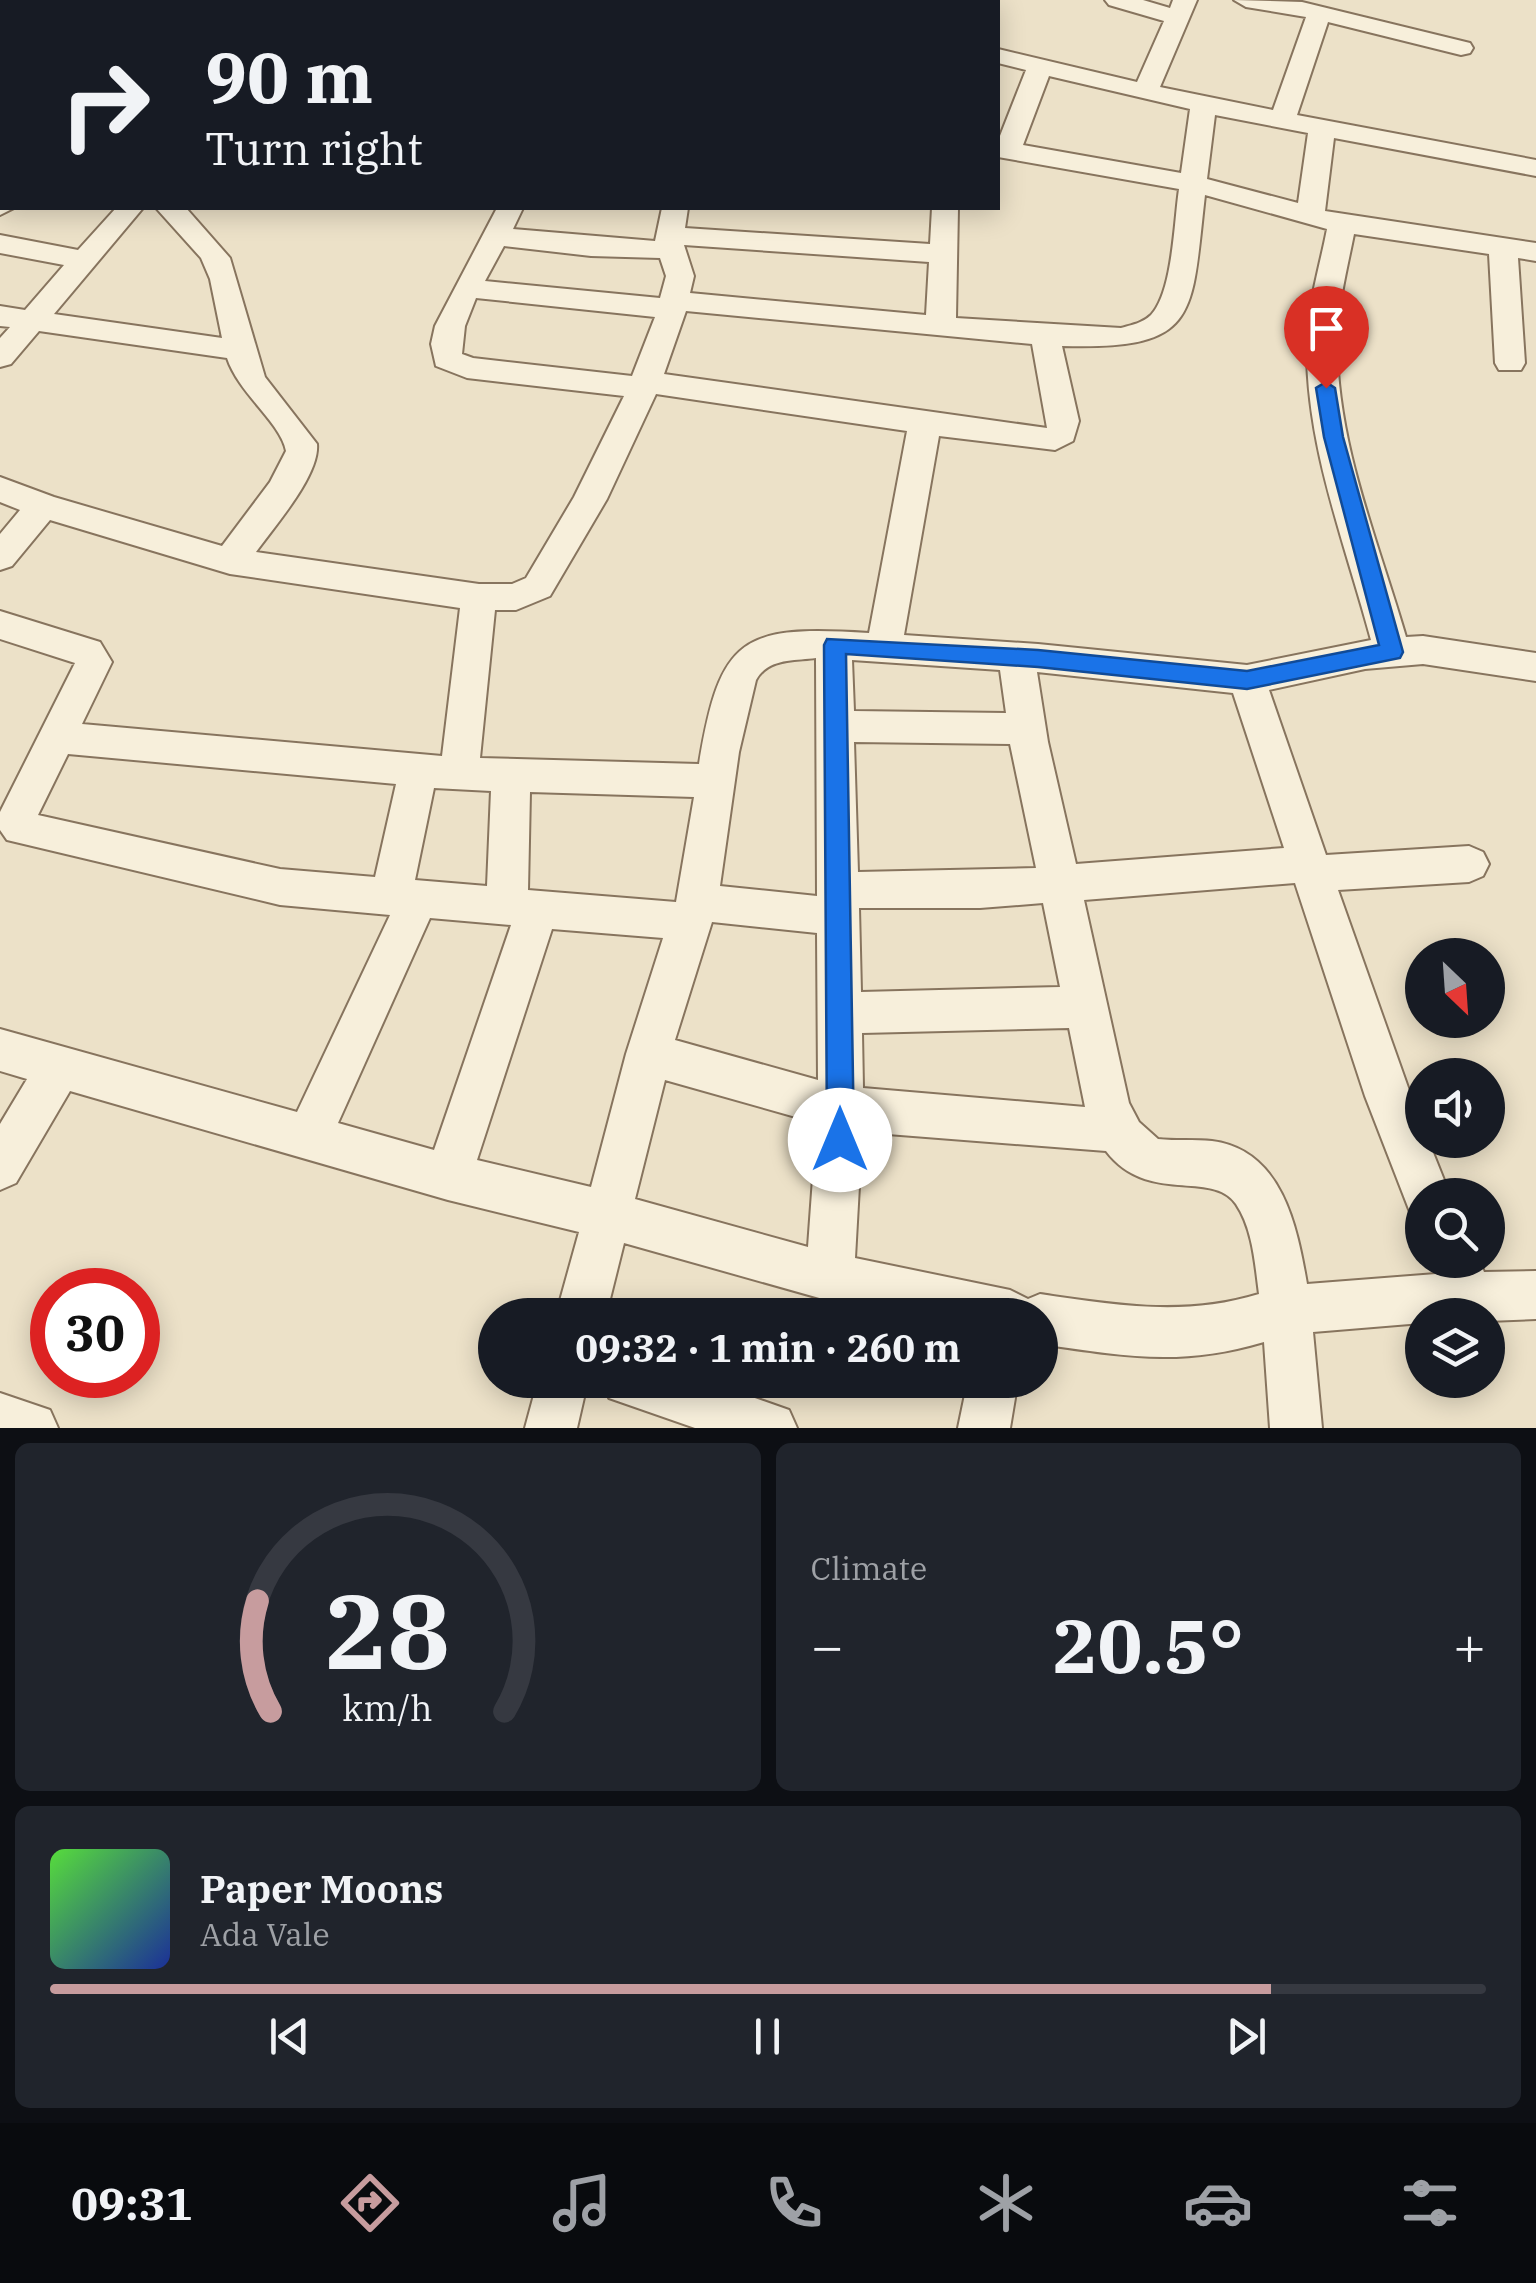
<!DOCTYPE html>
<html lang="en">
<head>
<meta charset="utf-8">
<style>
  :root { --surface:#171b24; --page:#20242c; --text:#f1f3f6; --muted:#9ea1a6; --line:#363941; --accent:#c79c9e }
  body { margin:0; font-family:"IBM Plex Serif",serif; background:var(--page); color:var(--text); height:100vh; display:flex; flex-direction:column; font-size:38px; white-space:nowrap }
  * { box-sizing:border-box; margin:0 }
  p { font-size:32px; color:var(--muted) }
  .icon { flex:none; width:55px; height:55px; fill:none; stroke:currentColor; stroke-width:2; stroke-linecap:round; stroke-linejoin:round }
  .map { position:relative; height:1428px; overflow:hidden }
  .sheet { display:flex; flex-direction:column; gap:15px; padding:15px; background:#0d0f14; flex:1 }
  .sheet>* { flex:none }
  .top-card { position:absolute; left:0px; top:0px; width:1000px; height:210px; box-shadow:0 5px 25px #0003; background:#171b24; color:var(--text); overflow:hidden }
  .needle { width:65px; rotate:155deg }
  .tools { position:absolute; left:1405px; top:938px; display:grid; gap:20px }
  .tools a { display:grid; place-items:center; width:100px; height:100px; border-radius:50%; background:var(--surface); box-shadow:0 5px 25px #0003; font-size:50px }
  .speed { position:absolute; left:30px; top:1268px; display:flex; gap:20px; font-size:50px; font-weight:700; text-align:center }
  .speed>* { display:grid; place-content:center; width:130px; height:130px; border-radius:50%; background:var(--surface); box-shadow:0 5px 25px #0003; line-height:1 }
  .speed .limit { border:15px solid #d22; background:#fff; color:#111 }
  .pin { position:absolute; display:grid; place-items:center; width:85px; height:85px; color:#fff; margin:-102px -42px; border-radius:50% 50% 50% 0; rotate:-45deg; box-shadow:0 0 10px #0007 }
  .pin .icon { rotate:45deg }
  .me { position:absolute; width:110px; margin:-55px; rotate:0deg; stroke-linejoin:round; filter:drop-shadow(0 0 8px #0008) }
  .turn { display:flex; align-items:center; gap:35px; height:210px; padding:0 40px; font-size:45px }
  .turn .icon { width:130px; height:130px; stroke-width:2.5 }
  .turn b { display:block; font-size:70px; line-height:85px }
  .big { font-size:75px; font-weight:800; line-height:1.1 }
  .sheet .widget { flex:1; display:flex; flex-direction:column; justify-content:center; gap:15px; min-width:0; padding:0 35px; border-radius:15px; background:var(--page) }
  .sheet .dial { align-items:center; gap:0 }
  .dial svg { height:260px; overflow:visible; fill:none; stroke:var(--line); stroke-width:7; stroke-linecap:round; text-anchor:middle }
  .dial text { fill:var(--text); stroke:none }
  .song { display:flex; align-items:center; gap:30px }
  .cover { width:120px; height:120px; border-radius:15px; background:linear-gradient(135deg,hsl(110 70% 55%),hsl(230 70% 35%)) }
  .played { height:10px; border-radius:5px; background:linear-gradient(90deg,var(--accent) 85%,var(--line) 85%) }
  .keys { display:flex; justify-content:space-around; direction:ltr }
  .heat { display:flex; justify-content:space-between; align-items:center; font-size:55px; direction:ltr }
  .sheet .tiles { flex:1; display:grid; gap:15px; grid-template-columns:1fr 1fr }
  .widget:last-child { grid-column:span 2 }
  .trip { position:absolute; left:478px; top:1298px; width:580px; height:100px; border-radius:50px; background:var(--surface); box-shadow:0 5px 25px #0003; font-weight:800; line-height:100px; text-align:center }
  .menu { display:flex; height:160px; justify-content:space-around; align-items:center; background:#090b0e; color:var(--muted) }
  .menu .icon { width:70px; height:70px }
  .menu .current { color:var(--accent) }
  .menu b { font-size:45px; color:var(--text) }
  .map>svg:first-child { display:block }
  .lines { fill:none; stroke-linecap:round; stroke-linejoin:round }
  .minor-casing { stroke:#87745e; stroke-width:4 }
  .minor { fill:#f7efdb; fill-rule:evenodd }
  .route { fill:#1a73e8; stroke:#114b97; stroke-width:2.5 }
</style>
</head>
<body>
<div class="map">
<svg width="1536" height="1428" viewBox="0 0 1536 1428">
  <rect width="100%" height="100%" fill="#ece1c8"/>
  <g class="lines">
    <defs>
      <path id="minor" d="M77,0H112L114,2H79Z
        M756,0H788L790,2H758Z
        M1105,0H1143L1170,8L1173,0H1197L1160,87L1273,110L1306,17L1246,7L1234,0L1302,2L1470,43L1473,48L1470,53L1461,55L1328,22L1297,115L1536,160V176L1334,138L1325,211L1536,243V261L1518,258L1525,363L1521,370H1499L1495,363L1489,254L1354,234C1347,269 1338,304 1337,340C1336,442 1378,541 1406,637L1423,636L1536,653V681L1423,664L1365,669L1269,690L1326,855L1469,846L1483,852L1489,864L1483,876L1469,882L1338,890L1422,1127V1140H1428L1450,1195H1422V1217L1410,1212L1365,1096L1295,883L1084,900L1129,1103L1139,1122L1158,1139C1176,1141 1194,1139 1212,1141C1282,1150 1297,1226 1307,1284L1436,1274L1430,1260H1479L1484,1272L1536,1271V1319L1488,1321V1315H1422V1323L1313,1332L1322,1428H1270L1264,1342C1180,1367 1125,1356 1040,1344V1315H894L830,1301L624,1243L606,1315H556L579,1232L448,1200L70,1091L16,1183L0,1190V1124L27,1079L0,1071V1029L297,1112L390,915L280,905L7,840L0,830V812L75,663L0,639V611L100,642L112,662L82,724L442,756L460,608L230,574L50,520L12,566L0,570V534L20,510L0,502V477L54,497L222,546L270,482L286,451C281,423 239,394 227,358L39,331L11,364L0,367V338L10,327L0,326V306L25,310L64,265L0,253V235L78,250L116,208H143L54,314L222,338L210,279L201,258L156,208H186L230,258L265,377L317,444C320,475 274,527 256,552L479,584H512L526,578L574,497L624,396L467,378L436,366L431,344L435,326L497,208H523L513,229L655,241L662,208H688L685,228L930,244L932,208H958L956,318L1121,328C1131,325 1143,323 1151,315C1173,291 1174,222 1179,189L998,157V141L1026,70L998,63V49L1137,82L1164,21L1109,5ZM1049,76L1190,109L1181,173L1023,145ZM1215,115L1308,133L1298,203L1207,179ZM1205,195L1327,229C1320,266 1308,303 1307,342C1305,444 1345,543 1371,640L1247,665L1038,644L904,635L939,436L1055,450L1073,441L1079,421L1062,346C1200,350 1191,317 1205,195ZM684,245L929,262L926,315L690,293L694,276ZM504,246L591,256L660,258L666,276L660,298L485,281ZM476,298L655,317L632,376L473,358L462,354L465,326ZM686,311L1032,344L1047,428L664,374ZM656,394L907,431L869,633C742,625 720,636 699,764L480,758L495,610H516L550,596L607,499ZM816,658L817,896L720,886L739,752L756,680C768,658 794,661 816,658ZM852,660L1000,670L1006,713L854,711ZM1037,672L1233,693L1284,848L1076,864L1048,742ZM854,742L1010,744L1036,868L858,872ZM68,754L396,784L375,877L280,869L38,815ZM434,788L491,791L487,886L415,880ZM530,792L694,797L676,902L528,890ZM1043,903L1060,987L861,992L859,908H980ZM430,918L511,925L434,1150L338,1123ZM712,922L817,933L818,1080L675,1040ZM552,929L663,938L626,1054L591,1187L477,1160ZM1069,1028L1085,1107L863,1088L862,1033ZM665,1080L817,1123L808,1247L635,1199ZM862,1132L1106,1151C1148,1206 1212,1169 1236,1204C1253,1229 1255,1265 1259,1294C1184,1317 1116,1305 1040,1294L1028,1299L1010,1290L855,1258Z
        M0,106H2V122H0Z
        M0,197L2,208H14L0,215Z
        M538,1380H588L577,1428H525Z
        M602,1380H704L789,1410L797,1428H695L609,1398Z
        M968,1380H1018L1010,1428H958Z
        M0,1393L50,1410L58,1428H0Z"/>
    </defs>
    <use href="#minor" class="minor-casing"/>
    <use href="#minor" class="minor"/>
  </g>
  <path class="route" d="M1326,382L1335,388L1343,437L1403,652L1400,658L1247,689L1038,667L846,654L854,1140L850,1150L840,1154L831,1150L827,1140L824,645L827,639L1038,650L1247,671L1379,645L1324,437L1316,388Z"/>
</svg>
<div class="tools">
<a><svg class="needle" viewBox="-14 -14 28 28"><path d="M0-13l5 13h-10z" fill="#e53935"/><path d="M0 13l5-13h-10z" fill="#9ea1a6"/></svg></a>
<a><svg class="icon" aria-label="sound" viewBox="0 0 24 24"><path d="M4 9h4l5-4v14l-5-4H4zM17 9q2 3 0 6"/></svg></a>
<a><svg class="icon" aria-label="search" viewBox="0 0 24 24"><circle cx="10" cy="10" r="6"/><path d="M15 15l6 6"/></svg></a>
<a><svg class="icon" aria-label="layers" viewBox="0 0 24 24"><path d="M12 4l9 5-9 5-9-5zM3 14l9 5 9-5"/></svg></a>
</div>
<div class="speed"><div class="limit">30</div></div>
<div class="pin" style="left:1326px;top:388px;background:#d93025"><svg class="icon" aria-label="arrive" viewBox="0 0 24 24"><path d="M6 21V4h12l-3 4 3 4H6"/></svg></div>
<svg class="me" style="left:840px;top:1140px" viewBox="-20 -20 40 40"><circle r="19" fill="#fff"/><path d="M0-13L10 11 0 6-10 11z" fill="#1a73e8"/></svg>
<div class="trip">09:32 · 1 min · 260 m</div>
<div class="top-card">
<div class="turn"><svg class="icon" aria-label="right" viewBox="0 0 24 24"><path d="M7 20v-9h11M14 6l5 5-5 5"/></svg><div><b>90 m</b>Turn right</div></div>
</div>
</div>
<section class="sheet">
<div class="tiles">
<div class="widget dial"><svg viewBox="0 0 100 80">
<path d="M14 69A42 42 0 1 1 86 69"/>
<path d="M14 69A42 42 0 0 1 10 35" stroke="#c79c9e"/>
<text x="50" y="56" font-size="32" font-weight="700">28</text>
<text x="50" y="72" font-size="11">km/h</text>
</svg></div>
<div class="widget"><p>Climate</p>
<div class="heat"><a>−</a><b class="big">20.5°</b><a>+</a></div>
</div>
<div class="widget">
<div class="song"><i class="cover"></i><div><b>Paper Moons</b><p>Ada Vale</p></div></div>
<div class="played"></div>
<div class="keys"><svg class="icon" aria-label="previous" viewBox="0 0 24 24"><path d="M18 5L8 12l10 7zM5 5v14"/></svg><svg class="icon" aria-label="pause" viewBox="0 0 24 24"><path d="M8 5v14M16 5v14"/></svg><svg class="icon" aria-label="next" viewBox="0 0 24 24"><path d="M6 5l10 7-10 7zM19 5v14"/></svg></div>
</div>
</div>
</section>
<nav class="menu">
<b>09:31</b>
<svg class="icon current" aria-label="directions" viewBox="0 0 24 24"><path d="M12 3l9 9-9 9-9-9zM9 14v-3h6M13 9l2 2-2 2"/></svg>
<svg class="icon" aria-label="music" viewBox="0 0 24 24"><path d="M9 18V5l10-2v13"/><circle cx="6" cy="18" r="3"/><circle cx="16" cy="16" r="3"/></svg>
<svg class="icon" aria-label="phone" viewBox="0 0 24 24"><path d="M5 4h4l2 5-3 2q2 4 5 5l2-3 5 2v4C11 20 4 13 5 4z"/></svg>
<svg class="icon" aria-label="climate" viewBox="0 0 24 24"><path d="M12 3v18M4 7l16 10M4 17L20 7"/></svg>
<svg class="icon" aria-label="car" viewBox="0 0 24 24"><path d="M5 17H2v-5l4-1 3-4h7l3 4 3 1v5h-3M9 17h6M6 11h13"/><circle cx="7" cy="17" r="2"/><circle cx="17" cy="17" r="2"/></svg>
<svg class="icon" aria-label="filters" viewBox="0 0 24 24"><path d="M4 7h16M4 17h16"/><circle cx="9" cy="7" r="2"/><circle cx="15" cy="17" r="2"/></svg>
</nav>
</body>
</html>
